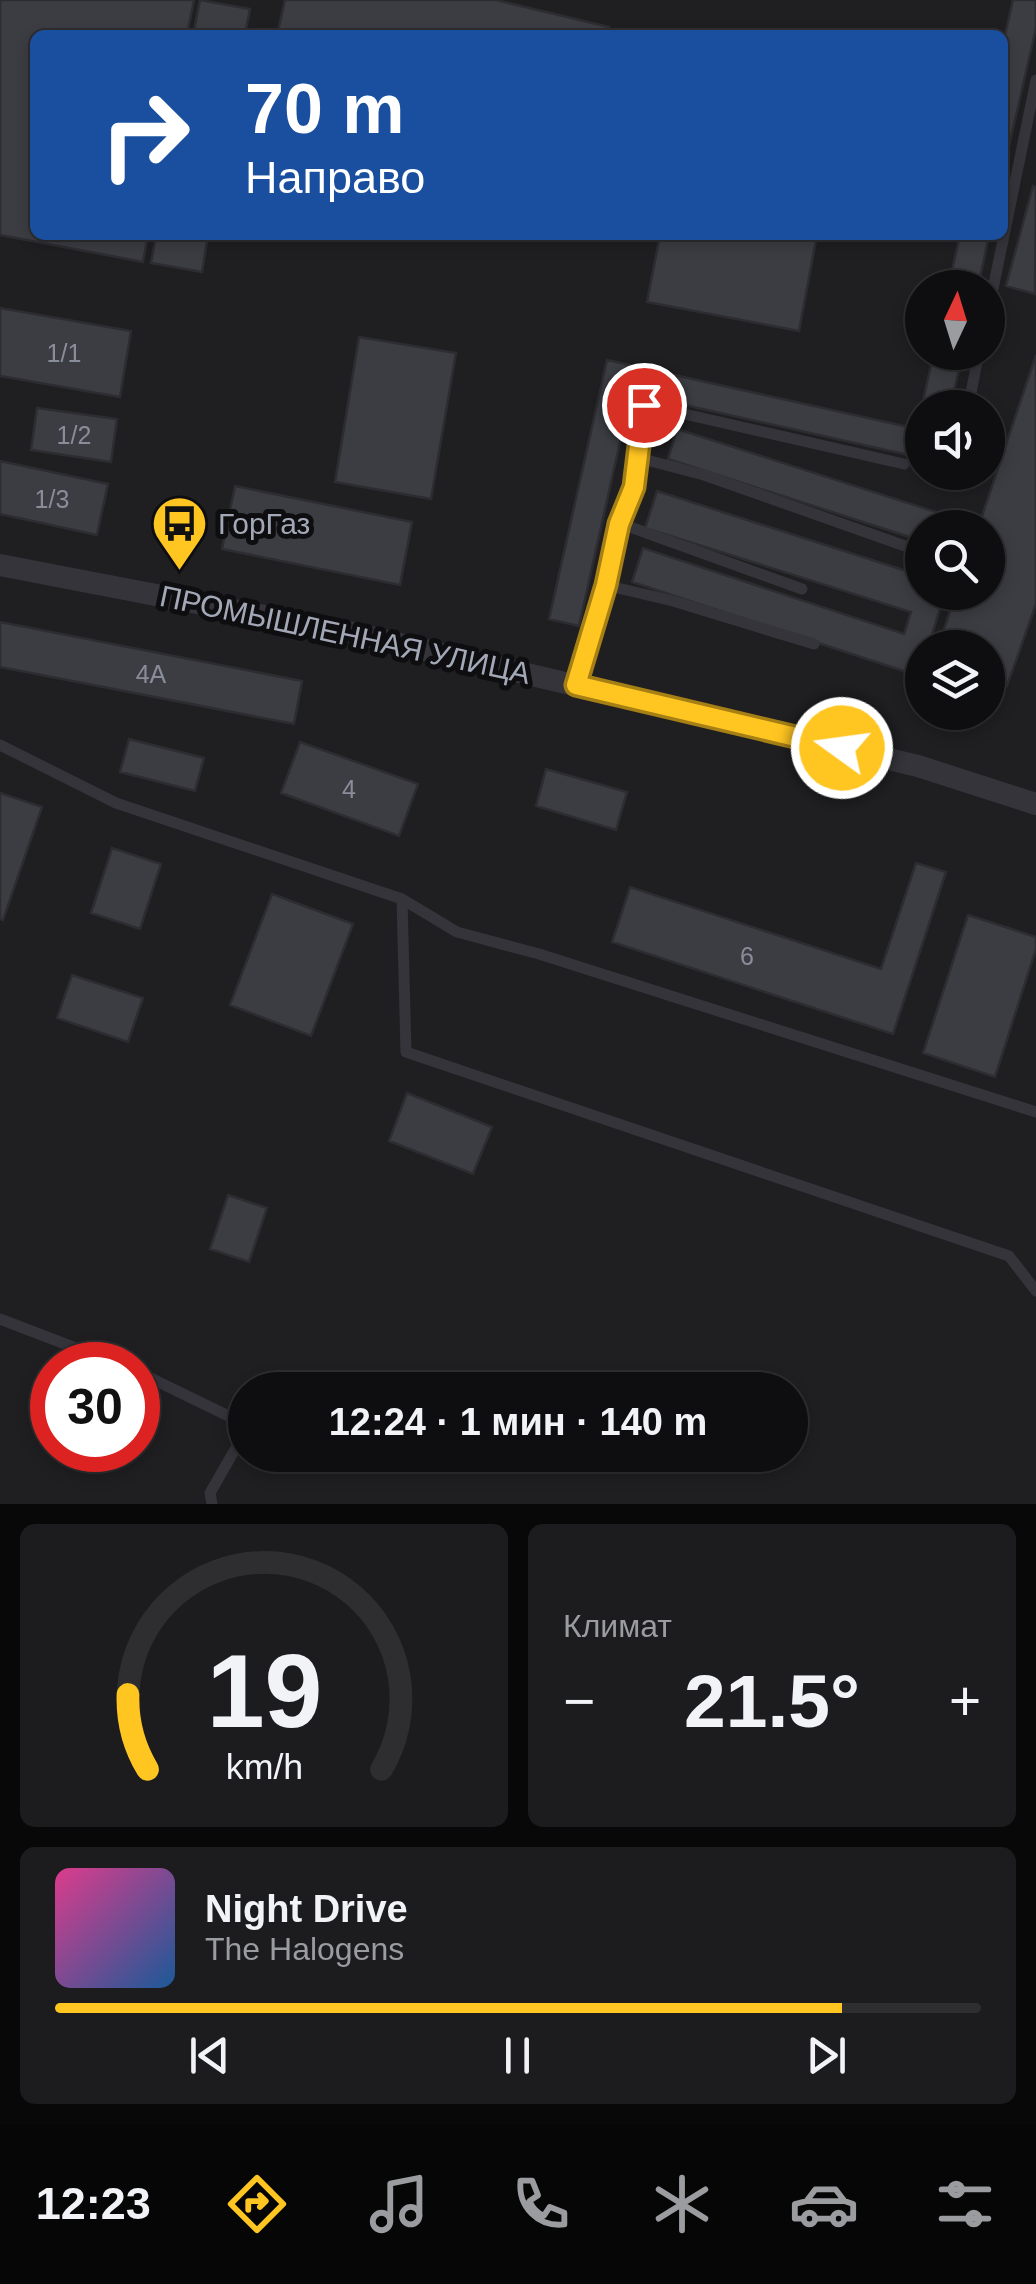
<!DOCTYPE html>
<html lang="ru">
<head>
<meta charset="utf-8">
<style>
  :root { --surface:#0e0e10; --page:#1c1c1e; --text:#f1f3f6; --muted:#9b9c9f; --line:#2e2e30; --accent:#ffc521 }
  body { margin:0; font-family:Helvetica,sans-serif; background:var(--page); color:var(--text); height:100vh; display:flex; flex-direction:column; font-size:38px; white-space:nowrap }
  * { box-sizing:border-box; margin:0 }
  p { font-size:32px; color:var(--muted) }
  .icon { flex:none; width:55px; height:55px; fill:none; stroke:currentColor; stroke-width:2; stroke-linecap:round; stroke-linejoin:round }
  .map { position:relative; height:1504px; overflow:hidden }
  .details { display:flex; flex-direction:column; gap:20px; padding:20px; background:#080809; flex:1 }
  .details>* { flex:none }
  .banner { position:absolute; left:30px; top:30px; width:978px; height:210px; border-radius:15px; box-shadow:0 5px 15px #0003,0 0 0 2px var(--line); background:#1a4fa0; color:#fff; overflow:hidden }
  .needle { width:65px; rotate:4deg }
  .buttons { position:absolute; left:905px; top:270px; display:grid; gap:20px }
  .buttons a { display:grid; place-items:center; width:100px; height:100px; border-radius:50%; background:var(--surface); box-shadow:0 5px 15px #0003,0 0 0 2px var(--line); font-size:50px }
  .speed { position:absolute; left:30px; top:1342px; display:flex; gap:20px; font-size:50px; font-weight:700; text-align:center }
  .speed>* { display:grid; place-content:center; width:130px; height:130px; border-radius:50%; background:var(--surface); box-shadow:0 5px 15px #0003,0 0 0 2px var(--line); line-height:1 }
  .speed .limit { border:15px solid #d22; background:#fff; color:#111 }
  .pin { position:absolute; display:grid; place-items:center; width:85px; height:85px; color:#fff; margin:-42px; border:5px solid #fff; border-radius:50%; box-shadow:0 2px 10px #0007 }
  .me { position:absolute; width:110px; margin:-55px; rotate:284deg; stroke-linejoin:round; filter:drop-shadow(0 0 8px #0008) }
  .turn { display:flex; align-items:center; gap:35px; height:210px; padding:0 50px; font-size:45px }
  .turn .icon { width:130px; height:130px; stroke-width:2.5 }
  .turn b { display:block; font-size:70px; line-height:85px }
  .big { font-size:75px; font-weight:600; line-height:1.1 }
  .details .tile { flex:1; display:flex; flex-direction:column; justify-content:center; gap:15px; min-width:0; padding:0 35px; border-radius:15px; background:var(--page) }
  .details .dial { align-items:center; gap:0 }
  .dial svg { height:260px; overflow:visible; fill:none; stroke:var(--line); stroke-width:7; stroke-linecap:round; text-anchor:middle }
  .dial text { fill:var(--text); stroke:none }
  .song { display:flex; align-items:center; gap:30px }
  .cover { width:120px; height:120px; border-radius:15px; background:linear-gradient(135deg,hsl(330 70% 55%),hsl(210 70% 35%)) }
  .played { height:10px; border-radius:5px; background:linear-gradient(90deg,var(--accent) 85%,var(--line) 85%) }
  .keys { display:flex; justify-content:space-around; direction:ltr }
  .heat { display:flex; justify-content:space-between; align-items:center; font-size:55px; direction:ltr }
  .details .tiles { flex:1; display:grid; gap:20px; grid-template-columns:1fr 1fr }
  .tile:last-child { grid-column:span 2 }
  .trip { position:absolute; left:228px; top:1372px; width:580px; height:100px; border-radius:50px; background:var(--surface); box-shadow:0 5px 15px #0003,0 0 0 2px var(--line); font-weight:600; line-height:100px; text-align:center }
  .tabs { display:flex; height:160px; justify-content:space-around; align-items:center; background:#060606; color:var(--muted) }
  .tabs .icon { width:70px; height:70px }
  .tabs .active { color:var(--accent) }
  .tabs b { font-size:45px; color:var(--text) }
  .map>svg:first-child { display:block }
  .built { fill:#1f1f22; fill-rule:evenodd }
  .building { fill:#3c3d43; stroke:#2d2d31; stroke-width:2.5 }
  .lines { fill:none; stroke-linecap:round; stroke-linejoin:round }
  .lane { stroke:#34343a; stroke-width:11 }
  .street { stroke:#34343a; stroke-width:22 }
  .route-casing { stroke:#a68015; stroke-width:25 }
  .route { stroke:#ffc521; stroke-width:18 }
  .labels { text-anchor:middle; stroke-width:10; stroke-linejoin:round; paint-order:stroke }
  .number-label { font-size:25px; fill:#898d9a }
  .poi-label { font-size:30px; fill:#a3a8b7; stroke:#0e0e10; text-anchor:start }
  .street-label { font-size:30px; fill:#a3a8b7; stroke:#0e0e10 }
</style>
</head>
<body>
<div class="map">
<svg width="1036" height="1504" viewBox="0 0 1036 1504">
  <rect width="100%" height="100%" fill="#131315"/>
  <path class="built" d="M0,0H1036V1504H0ZM35,35H1002V235H35ZM922,288H988V352H922ZM922,408H988V472H922ZM922,528H988V592H922ZM922,648H988V712H922ZM52,1365H138V1450H52ZM245,1390H790V1455H245Z"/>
  <path class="building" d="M0,0H194L187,35H35V235H148L143,262L0,235Z
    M200,0L250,9L245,35H193Z
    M285,0H496L609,27L607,35H277Z
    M1013,0H1036V28L1002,177V48Z
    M1033,186L1036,187L1035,294L1006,286Z
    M156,235H208L202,272L151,263Z
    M660,235H817L799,331L647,302Z
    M960,235H989L978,288H948Z
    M0,308L131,331L120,397L0,376Z
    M359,337L456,353L431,499L335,482Z
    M934,352H963L950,408H922V424L918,423Z
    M1036,355V604L1007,686L988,680V648H938L956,592H988V528H978Z
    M607,360L922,430V458L631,393L579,626L549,619Z
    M37,408L117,419L111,462L31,450Z
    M677,429L964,521L962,528H922V541L668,459Z
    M0,461L108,484L97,535L0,514Z
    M235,486L412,522L400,585L222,549Z
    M657,491L922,576V592H945L928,648H922L919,676L632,582L643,548L904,634L911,612L645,528Z
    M0,622L302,681L294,724L0,667Z
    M129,739L204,758L195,791L120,772Z
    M300,742L418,784L399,836L281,793Z
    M546,769L627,792L616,830L536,806Z
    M0,793L42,807L3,920L0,919Z
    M112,848L161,864L140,929L91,913Z
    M916,863L946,872L893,1034L612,942L630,887L881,969Z
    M272,894L353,924L311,1036L230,1005Z
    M968,915L1036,937V949L995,1077L923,1053Z
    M72,975L143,998L128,1042L57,1018Z
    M407,1093L492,1127L473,1174L389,1141Z
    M228,1195L267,1208L249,1262L210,1249Z"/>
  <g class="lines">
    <path class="lane" d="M988,313L1036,80
      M968,408L979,352
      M635,457L704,475L922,552
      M619,523L802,589
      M605,585L673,601L814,644
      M576,685L605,585L619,523L633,487L645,405L904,464
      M0,745L116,803L402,899L457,932L539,954L1036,1112
      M402,899L406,1052L1009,1256L1036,1291
      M0,1319L120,1365
      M138,1372L245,1424
      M212,1504L210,1493L245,1432"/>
    <path class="street" d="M0,565L353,633L918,766L1036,804"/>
  </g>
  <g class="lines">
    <defs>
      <path id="route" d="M644,405L634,487L619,524L606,585L576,685L842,748"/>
    </defs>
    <use href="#route" class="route-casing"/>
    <use href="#route" class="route"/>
  </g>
  <defs>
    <symbol id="bus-pin" viewBox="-11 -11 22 30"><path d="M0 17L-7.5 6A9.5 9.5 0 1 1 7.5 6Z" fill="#ffc521" stroke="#0e0e10"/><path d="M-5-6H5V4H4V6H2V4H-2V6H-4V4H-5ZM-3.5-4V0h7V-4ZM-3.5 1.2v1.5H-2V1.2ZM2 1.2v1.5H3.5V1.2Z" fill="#111"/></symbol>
  </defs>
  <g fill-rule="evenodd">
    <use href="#bus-pin" x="148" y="492" width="63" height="86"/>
  </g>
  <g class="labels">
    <g class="number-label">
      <text x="64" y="362">1/1</text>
      <text x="74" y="444">1/2</text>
      <text x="52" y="508">1/3</text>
      <text x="151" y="683">4А</text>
      <text x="349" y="798">4</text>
      <text x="747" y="965">6</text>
    </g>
    <g class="poi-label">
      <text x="218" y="534">ГорГаз</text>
    </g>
    <g class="street-label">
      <text transform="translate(345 635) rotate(12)" y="10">ПРОМЫШЛЕННАЯ УЛИЦА</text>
    </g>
  </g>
</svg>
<div class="buttons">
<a><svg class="needle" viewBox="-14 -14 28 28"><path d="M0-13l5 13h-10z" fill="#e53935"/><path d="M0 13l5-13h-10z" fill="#9b9c9f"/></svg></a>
<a><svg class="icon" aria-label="sound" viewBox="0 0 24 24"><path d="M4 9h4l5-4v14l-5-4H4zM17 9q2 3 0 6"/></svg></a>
<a><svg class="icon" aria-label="search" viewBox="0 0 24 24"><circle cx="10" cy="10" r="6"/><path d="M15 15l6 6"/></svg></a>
<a><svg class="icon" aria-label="layers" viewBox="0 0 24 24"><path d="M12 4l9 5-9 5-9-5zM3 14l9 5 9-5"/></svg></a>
</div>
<div class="speed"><div class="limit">30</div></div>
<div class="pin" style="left:644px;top:405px;background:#d93025"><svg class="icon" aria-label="arrive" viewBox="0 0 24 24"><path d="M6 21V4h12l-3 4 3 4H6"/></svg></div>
<svg class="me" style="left:842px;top:748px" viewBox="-20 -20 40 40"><circle r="17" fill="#ffc521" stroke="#fff" stroke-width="3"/><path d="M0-11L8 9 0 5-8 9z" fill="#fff"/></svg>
<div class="trip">12:24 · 1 мин · 140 m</div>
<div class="banner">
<div class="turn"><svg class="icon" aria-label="right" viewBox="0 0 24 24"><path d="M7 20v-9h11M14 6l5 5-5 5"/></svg><div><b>70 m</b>Направо</div></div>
</div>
</div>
<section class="details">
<div class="tiles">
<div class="tile dial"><svg viewBox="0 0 100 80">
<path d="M14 69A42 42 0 1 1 86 69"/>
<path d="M14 69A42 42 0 0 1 8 46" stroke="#ffc521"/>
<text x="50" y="56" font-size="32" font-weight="700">19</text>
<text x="50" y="72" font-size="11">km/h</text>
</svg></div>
<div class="tile"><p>Климат</p>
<div class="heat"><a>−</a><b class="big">21.5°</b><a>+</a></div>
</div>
<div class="tile">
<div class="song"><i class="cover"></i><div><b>Night Drive</b><p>The Halogens</p></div></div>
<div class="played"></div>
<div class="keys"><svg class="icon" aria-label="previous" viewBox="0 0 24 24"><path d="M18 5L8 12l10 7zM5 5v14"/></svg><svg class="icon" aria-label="pause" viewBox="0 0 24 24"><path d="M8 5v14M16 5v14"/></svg><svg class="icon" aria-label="next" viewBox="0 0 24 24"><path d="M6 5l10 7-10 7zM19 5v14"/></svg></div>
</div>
</div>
</section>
<nav class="tabs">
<b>12:23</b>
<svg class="icon active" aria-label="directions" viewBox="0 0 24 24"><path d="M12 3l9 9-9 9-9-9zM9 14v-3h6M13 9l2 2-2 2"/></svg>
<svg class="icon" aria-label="music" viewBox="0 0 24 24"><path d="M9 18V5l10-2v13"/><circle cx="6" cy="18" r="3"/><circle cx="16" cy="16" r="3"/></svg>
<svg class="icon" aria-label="phone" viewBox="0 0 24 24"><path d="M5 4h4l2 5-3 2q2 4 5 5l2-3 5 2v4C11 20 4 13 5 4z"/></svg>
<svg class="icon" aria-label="climate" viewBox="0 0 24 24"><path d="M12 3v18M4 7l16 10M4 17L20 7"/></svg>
<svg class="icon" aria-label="car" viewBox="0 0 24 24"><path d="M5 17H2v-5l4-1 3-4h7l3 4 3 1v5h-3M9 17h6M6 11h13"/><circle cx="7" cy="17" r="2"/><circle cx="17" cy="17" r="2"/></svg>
<svg class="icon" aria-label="filters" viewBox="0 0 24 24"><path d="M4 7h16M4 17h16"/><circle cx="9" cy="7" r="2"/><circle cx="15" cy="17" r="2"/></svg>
</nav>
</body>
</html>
